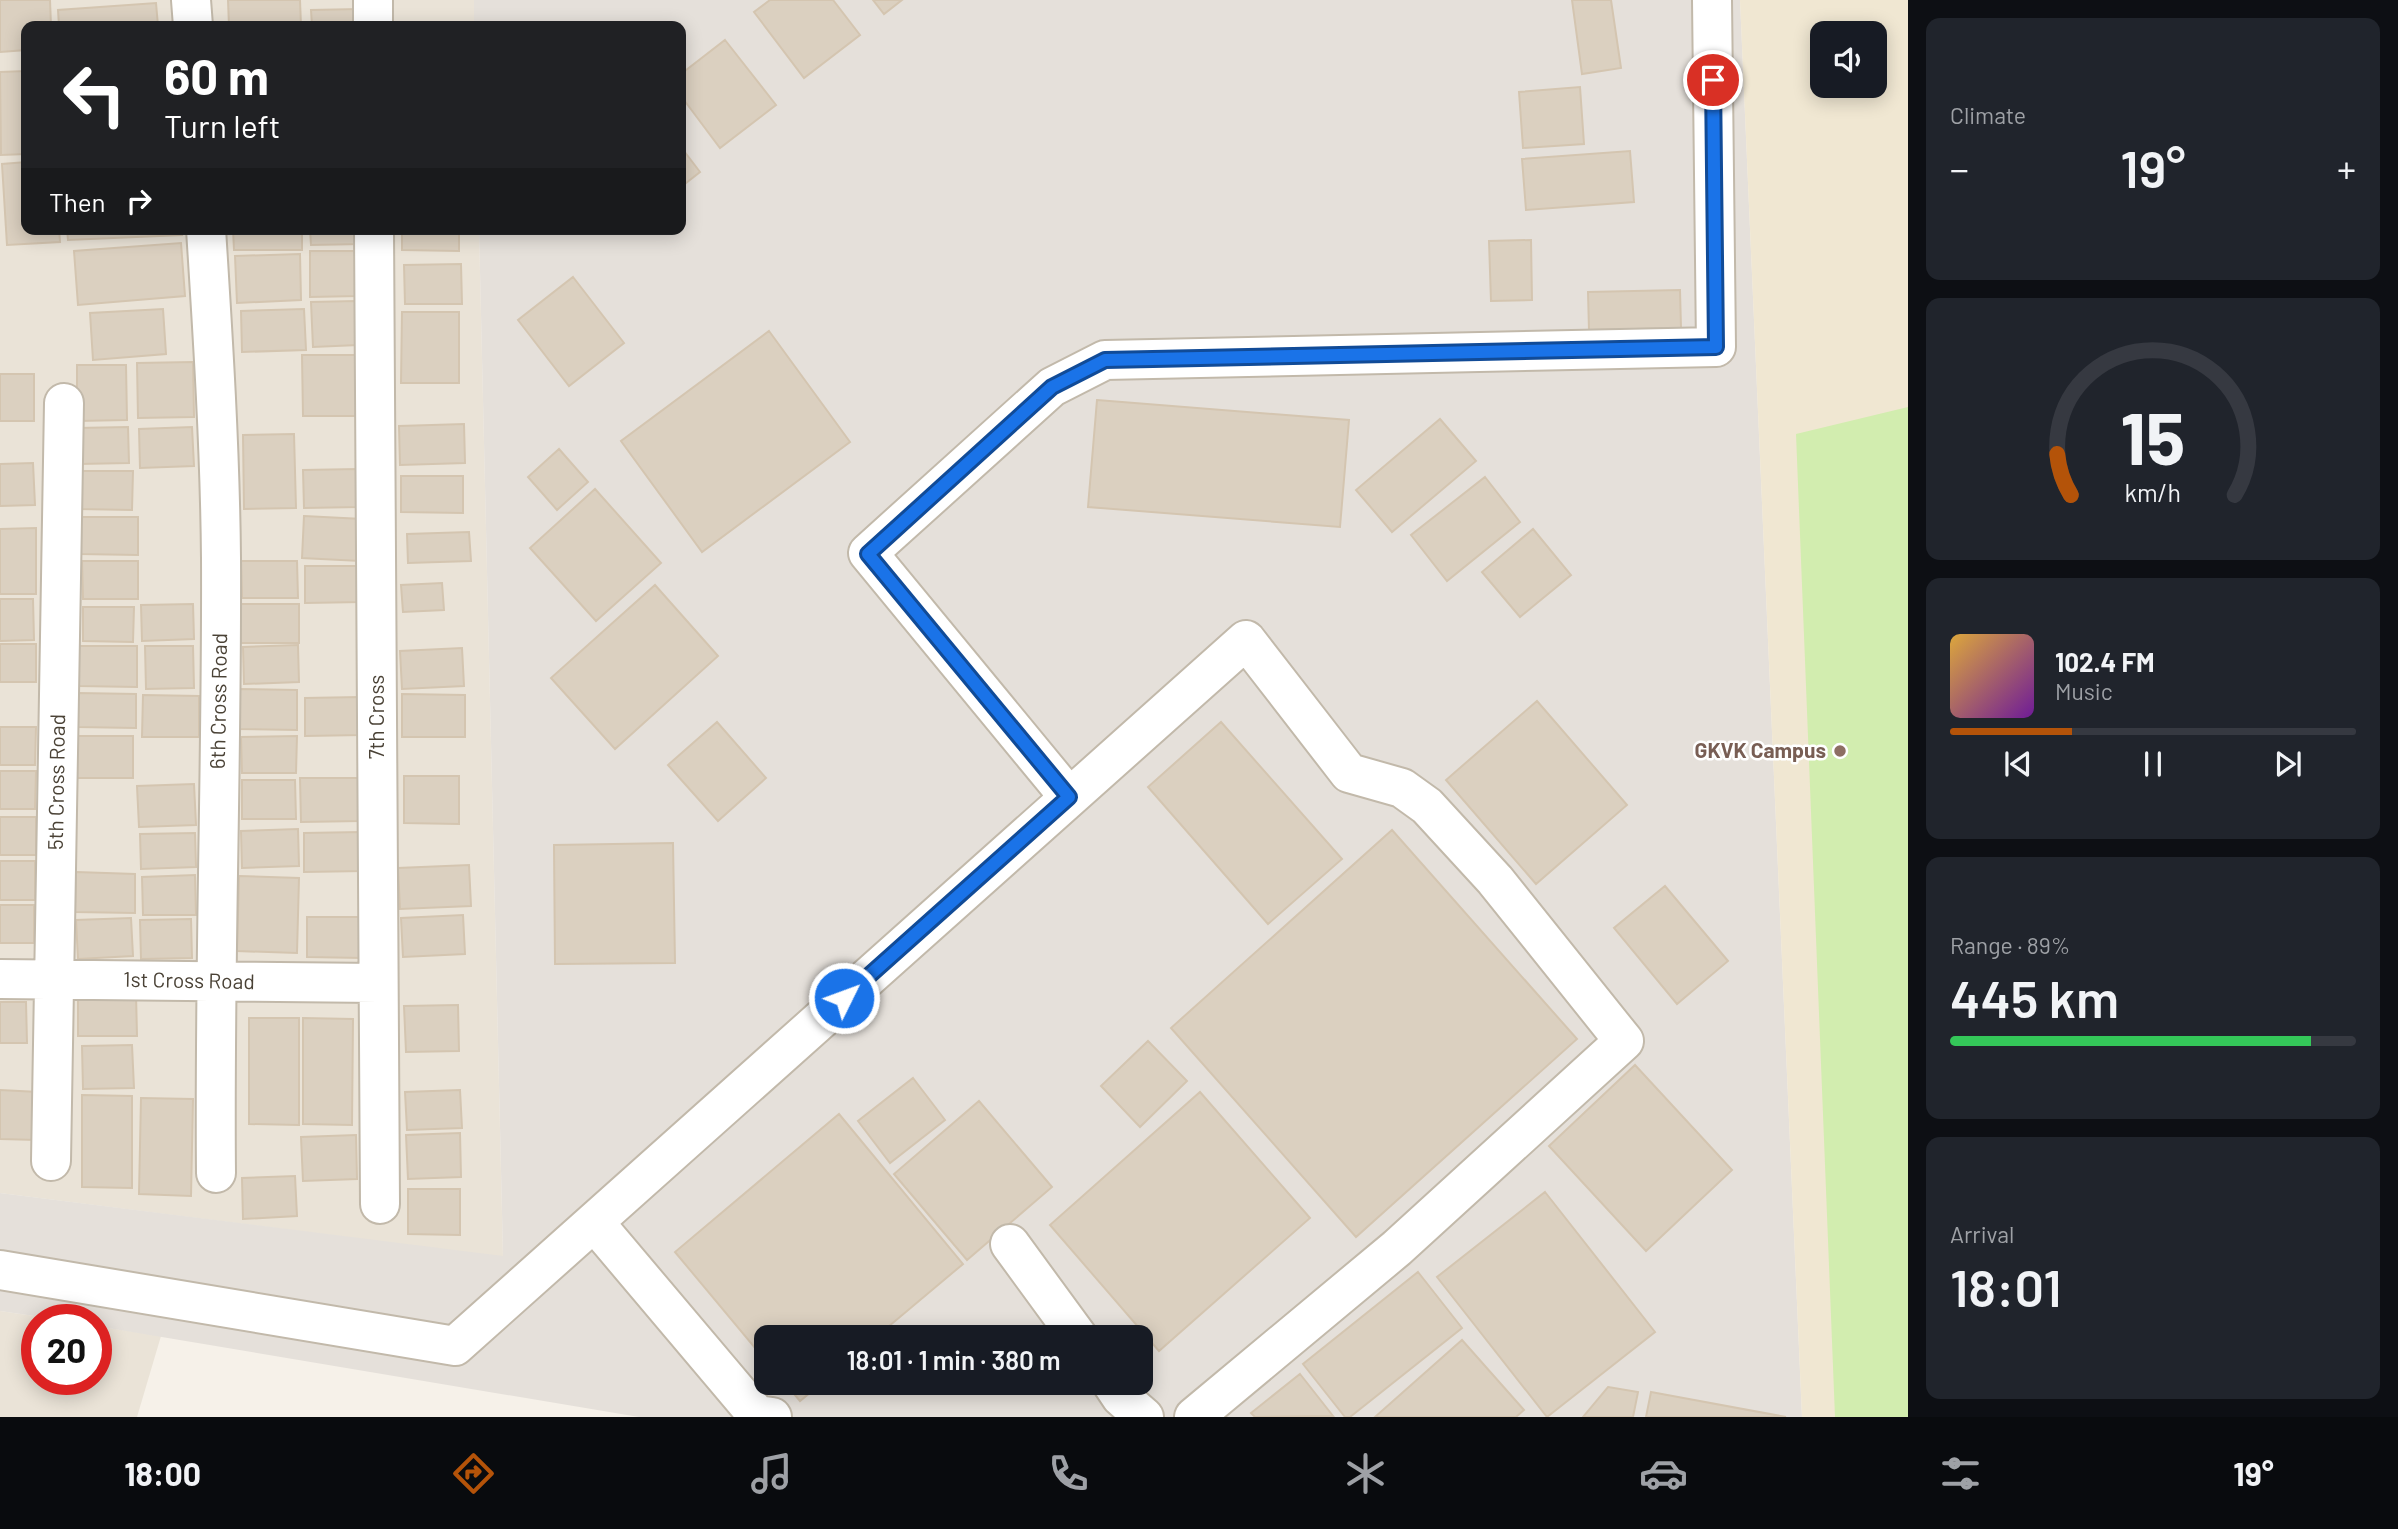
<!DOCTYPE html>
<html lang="en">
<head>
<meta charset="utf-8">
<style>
  :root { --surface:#171b24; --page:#20242c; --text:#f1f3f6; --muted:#9ea1a6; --line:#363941; --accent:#b45309 }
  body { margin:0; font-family:Barlow,sans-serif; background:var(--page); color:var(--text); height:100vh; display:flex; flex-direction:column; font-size:26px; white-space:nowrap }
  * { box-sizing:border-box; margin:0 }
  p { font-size:23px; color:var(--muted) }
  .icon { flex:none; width:38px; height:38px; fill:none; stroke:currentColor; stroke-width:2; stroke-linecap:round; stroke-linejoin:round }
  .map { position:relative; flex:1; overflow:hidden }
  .details { display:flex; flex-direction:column; gap:18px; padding:18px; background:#0d0f14; width:490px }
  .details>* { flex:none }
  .guide { position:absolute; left:21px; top:21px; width:665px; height:214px; border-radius:14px; box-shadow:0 4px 18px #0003; background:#202124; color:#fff; overflow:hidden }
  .controls { position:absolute; left:1810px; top:21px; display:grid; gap:14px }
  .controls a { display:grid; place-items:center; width:77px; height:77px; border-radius:14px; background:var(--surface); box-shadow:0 4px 18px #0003; font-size:35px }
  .speed { position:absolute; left:21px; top:1304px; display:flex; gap:14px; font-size:35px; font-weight:700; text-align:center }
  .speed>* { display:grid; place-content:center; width:91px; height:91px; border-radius:50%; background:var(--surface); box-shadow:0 4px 18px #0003; line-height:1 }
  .speed .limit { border:10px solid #d22; background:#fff; color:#111 }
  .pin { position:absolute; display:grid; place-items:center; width:60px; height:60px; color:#fff; margin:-30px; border:4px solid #fff; border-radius:50%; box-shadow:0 2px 7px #0007 }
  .me { position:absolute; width:77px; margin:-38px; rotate:48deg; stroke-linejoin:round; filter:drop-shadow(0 0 5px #0008) }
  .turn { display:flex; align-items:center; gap:24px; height:147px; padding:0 28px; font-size:32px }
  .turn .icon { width:91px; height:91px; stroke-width:2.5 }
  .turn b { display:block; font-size:49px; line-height:60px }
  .then { display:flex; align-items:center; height:66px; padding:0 28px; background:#0003; gap:14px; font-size:26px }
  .big { font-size:52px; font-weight:600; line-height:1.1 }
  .details .card { flex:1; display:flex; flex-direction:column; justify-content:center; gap:10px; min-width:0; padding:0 24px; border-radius:14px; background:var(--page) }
  .details .dial { align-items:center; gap:0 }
  .dial svg { height:182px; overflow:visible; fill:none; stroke:var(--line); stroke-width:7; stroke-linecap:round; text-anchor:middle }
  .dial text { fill:var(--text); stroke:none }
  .song { display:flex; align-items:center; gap:21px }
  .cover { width:84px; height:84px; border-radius:10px; background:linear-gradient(135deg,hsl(40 70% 55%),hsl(280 70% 35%)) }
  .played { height:7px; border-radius:4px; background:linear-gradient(90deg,var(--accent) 30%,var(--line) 30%) }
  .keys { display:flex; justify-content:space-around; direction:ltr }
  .heat { display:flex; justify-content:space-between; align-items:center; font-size:38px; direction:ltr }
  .charge { height:10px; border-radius:5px; background:linear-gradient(90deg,#34c759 89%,var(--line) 0) }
  .trip { position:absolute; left:754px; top:1325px; width:399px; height:70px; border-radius:14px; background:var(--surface); box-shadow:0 4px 18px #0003; font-weight:600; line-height:70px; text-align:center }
  .menu { display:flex; height:112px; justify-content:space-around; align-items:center; background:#090b0e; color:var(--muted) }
  .menu .icon { width:49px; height:49px }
  .menu .current { color:var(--accent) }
  .menu b { font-size:32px; color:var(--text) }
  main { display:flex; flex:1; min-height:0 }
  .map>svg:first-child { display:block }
  .residential { fill:#eae3d7 }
  .industrial { fill:#e5e0da; fill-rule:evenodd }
  .education { fill:#f0e7d2; fill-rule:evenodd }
  .green { fill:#d2edaf }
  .building { fill:#dbd0c0; stroke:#d4c5b0; stroke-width:2 }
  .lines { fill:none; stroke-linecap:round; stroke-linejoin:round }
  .minor-casing { stroke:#c2b9aa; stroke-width:42 }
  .minor { stroke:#fff; stroke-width:38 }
  .route-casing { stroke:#114b97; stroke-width:18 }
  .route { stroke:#1a73e8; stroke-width:12 }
  .education-dot { fill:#8d6e63; stroke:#fff; stroke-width:2.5 }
  .labels { text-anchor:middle; stroke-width:5; stroke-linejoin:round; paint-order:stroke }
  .street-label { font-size:21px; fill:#4a4236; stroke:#fff }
  .education-label { font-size:21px; font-weight:bold; fill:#785e54; stroke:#fff; text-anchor:end }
</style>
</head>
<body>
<main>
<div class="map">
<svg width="1908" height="1417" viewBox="0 0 1908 1417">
  <rect width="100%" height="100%" fill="#f6f1e9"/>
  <path class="residential" d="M0,0H474V26H26V229H479L503,1257L0,1193Z
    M0,1311L55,1319L37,1320V1379H96V1326L161,1336L137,1417H0Z"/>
  <path class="industrial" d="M474,0H1740L1802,1417H639L96,1326V1320L55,1319L0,1311V1193L503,1256L479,229H681V26H474ZM766,1337H1141V1382H766Z"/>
  <path class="education" d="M1740,0H1908V1417H1802ZM1822,33H1874V86H1822Z"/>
  <path class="green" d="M1908,407V1417H1835L1796,434Z"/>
  <path class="building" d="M0,0H50L51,26H26V50L0,52Z
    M228,0H300L301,26H229Z
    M770,0H833L860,35L804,78L754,12Z
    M873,0H902L884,14Z
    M1572,0H1611L1621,68L1582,74Z
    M156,3L158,26H59L58,10Z
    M360,9V26H312L311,10Z
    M725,40L776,105L720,148L681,96V74Z
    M26,71V154L1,155L0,72Z
    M1580,87L1584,144L1523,148L1519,92Z
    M681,147L700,172L681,187Z
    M1630,151L1634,202L1526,210L1522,159Z
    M26,162V229H59L60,242L7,245L2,164Z
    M67,229H181L182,235L68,240Z
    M233,229H302V250H234Z
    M310,229H362V244L311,245Z
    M402,229H459V251L402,250Z
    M1531,240L1532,300L1491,301L1489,241Z
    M181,243L185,296L78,305L74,251Z
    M310,251H357L358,296L310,297Z
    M300,254L301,300L237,303L235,256Z
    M461,264L462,304H405L404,265Z
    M573,277L624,343L569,386L518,320Z
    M1680,290L1681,328L1589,330L1588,292Z
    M356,301L358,345L313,347L311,302Z
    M163,309L166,354L93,360L90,313Z
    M304,309L306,350L242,352L241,311Z
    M402,312H459V383H401Z
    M769,331L850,442L702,552L621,441Z
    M302,355H357L358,416H303Z
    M193,362L194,417L138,418L137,363Z
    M77,365H126L127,420L77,421Z
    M0,374H34V421H0Z
    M1097,400L1349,420L1340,527L1088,507Z
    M1440,419L1476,461L1392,532L1356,490Z
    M464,424L465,463L400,465L399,426Z
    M128,427L129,463L78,464L77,428Z
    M192,427L194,466L140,468L139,429Z
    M294,434L296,508L244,509L243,435Z
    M559,449L588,482L557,510L528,477Z
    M33,463L35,505L0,506V464Z
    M358,469L359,507L304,508L303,470Z
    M80,471H133L132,510L79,509Z
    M401,476H463V513L401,512Z
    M1485,477L1520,522L1447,581L1411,535Z
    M595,489L661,563L596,621L530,548Z
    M304,516L362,519L360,561L302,558Z
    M80,517H138V555L80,554Z
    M36,528V594H0V529Z
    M1533,529L1571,575L1520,617L1482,572Z
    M469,532L471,561L408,563L407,534Z
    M82,561H138V599H83Z
    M241,561H297L298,598H242Z
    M305,566H362V602L305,603Z
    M442,583L444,610L403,612L401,585Z
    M655,585L718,656L615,749L551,678Z
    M0,599H33L34,640L0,641Z
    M193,604L194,639L142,641L141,605Z
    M241,604H299V643H241Z
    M83,607H134L133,642L83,641Z
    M0,644H36V682H0Z
    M298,645L299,682L244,684L243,647Z
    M79,646H137V687L79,686Z
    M145,646H193L194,688L146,689Z
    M462,648L464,686L402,689L400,651Z
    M238,689L297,690V730L238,729Z
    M78,693L136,694V728L78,727Z
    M402,694L465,695V737H402Z
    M143,695L199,696V737H142Z
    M360,697L361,735L305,736V698Z
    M1537,701L1627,805L1536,884L1446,780Z
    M717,722L766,778L718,821L668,765Z
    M1221,722L1342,859L1268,924L1148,787Z
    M0,727H36L35,765H0Z
    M76,736H133V778H76Z
    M297,736L296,773H242L241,737Z
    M0,771H36L35,809H0Z
    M404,776H459V824L404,823Z
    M300,778H360V821L301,822Z
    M242,780H295L296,819H242Z
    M194,784L196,825L139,827L137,786Z
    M0,817H36V855H0Z
    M298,829L299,866L242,868L241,831Z
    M1392,830L1577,1039L1356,1237L1171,1028Z
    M362,832L363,871L304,872V833Z
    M195,833L196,867L141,869L140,834Z
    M673,843L675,963L555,964L554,845Z
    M0,861H35V900H0Z
    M469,865L471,906L400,909L398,868Z
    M76,872L135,874V913L75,912Z
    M195,875L196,915H143L142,877Z
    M239,876L299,878L297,953L237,951Z
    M1665,886L1728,961L1677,1004L1614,928Z
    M0,905H34V943H0Z
    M463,915L465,954L403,957L401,918Z
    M307,917H363V958L307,957Z
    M131,918L133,956L78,959L76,920Z
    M191,919L192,958L141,959L140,920Z
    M78,994H136L137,1036H78Z
    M0,1002H26L27,1043H0Z
    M458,1005L459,1051L406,1052L404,1006Z
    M249,1018H299V1125L249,1124Z
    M303,1018L353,1019L352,1125L303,1124Z
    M1148,1041L1187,1081L1140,1127L1101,1086Z
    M132,1045L134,1088L83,1089L82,1046Z
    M1635,1065L1732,1170L1646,1251L1549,1146Z
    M913,1078L945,1120L890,1163L858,1121Z
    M0,1090L38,1092L37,1140L0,1139Z
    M460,1090L462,1128L407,1130L405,1092Z
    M1200,1092L1310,1218L1159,1351L1050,1225Z
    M82,1095L132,1096V1188L82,1187Z
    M141,1098L193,1099L191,1196L139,1194Z
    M979,1101L1052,1187L967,1260L894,1174Z
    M839,1114L963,1264L876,1337H766V1361L675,1252Z
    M460,1133L461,1177L408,1179L406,1135Z
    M356,1135L357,1179L303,1181L301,1137Z
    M295,1176L297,1216L243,1219L242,1178Z
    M408,1189H460V1235L408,1234Z
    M1545,1192L1655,1332L1547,1417L1437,1277Z
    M1418,1272L1462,1328L1350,1417H1345L1303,1364Z
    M1462,1340L1524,1410L1516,1417H1375Z
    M1300,1374L1333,1416L1255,1417L1251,1413Z
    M784,1382H823L800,1401Z
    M1608,1387L1638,1392L1633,1417H1583Z
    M1651,1392L1786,1417H1646Z"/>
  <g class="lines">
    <defs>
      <path id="minor" d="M191,0L193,26
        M373,0V26
        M206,229C213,339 220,448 221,558C222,763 214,968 216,1173
        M374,229L380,1204
        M1069,797L868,553L1052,387L1105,360L1716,347L1712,0
        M0,979L378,983
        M51,1161L64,403
        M594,1222L757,1415L772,1417
        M1010,1244L1078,1337
        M0,1270L455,1346L1246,640L1349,773L1402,788L1427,806L1495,880L1624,1041L1397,1248L1194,1417
        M1111,1382L1121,1397L1144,1417"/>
    </defs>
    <use href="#minor" class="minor-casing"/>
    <use href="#minor" class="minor"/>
  </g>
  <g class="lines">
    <defs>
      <path id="route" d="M844,998L1069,797L868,554L1052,387L1105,360L1716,347L1713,80"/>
    </defs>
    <use href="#route" class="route-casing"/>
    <use href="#route" class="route"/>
  </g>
  <circle class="education-dot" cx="1840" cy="751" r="7"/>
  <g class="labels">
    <g class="street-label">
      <text transform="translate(219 701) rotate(-89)" y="7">6th Cross Road</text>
      <text transform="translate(377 717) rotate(-90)" y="7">7th Cross</text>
      <text transform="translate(57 782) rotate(-89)" y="7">5th Cross Road</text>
      <text transform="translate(189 981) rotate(1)" y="7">1st Cross Road</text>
    </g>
    <g class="education-label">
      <text x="1826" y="758">GKVK Campus</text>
    </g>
  </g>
</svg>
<div class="controls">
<a><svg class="icon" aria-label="sound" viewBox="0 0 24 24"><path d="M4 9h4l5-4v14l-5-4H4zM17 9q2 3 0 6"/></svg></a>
</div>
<div class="speed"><div class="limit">20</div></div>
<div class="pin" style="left:1713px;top:80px;background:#d93025"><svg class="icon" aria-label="arrive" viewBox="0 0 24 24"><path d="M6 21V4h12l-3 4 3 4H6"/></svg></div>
<svg class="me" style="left:844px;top:998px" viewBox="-20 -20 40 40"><circle r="17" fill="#1a73e8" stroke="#fff" stroke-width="3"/><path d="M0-11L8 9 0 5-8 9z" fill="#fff"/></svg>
<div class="trip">18:01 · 1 min · 380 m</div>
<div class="guide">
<div class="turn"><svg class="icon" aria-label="left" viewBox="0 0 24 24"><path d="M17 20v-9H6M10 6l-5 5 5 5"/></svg><div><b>60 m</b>Turn left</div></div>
<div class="then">Then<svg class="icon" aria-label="right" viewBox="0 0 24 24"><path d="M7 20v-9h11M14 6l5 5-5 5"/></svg></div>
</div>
</div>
<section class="details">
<div class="card"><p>Climate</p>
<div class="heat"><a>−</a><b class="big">19°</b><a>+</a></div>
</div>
<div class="card dial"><svg viewBox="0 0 100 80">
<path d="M14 69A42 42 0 1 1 86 69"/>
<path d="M14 69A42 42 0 0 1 8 51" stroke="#b45309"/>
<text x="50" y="56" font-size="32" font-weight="700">15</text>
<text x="50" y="72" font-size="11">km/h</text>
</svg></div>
<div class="card">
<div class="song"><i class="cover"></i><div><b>102.4 FM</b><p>Music</p></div></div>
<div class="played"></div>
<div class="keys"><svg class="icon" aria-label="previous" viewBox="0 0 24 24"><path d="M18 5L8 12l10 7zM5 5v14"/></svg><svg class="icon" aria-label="pause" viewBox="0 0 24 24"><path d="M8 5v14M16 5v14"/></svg><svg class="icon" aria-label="next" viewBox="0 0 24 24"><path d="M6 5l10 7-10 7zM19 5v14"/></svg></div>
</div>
<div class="card"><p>Range · 89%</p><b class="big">445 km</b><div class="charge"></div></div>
<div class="card"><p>Arrival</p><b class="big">18:01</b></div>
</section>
</main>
<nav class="menu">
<b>18:00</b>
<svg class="icon current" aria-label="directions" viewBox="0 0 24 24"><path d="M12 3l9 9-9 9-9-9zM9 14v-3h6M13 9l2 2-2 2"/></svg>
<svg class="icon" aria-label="music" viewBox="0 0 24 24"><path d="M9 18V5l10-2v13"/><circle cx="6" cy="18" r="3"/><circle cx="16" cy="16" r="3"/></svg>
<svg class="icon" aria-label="phone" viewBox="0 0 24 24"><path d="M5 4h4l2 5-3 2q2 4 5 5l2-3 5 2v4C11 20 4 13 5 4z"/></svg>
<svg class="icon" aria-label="climate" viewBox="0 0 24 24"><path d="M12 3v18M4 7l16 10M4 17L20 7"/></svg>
<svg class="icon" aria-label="car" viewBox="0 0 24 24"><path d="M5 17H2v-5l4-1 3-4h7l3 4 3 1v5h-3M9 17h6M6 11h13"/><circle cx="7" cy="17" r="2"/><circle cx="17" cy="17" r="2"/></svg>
<svg class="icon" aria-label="filters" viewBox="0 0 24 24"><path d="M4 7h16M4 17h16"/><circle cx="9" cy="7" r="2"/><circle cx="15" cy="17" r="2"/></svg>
<b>19°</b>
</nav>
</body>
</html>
